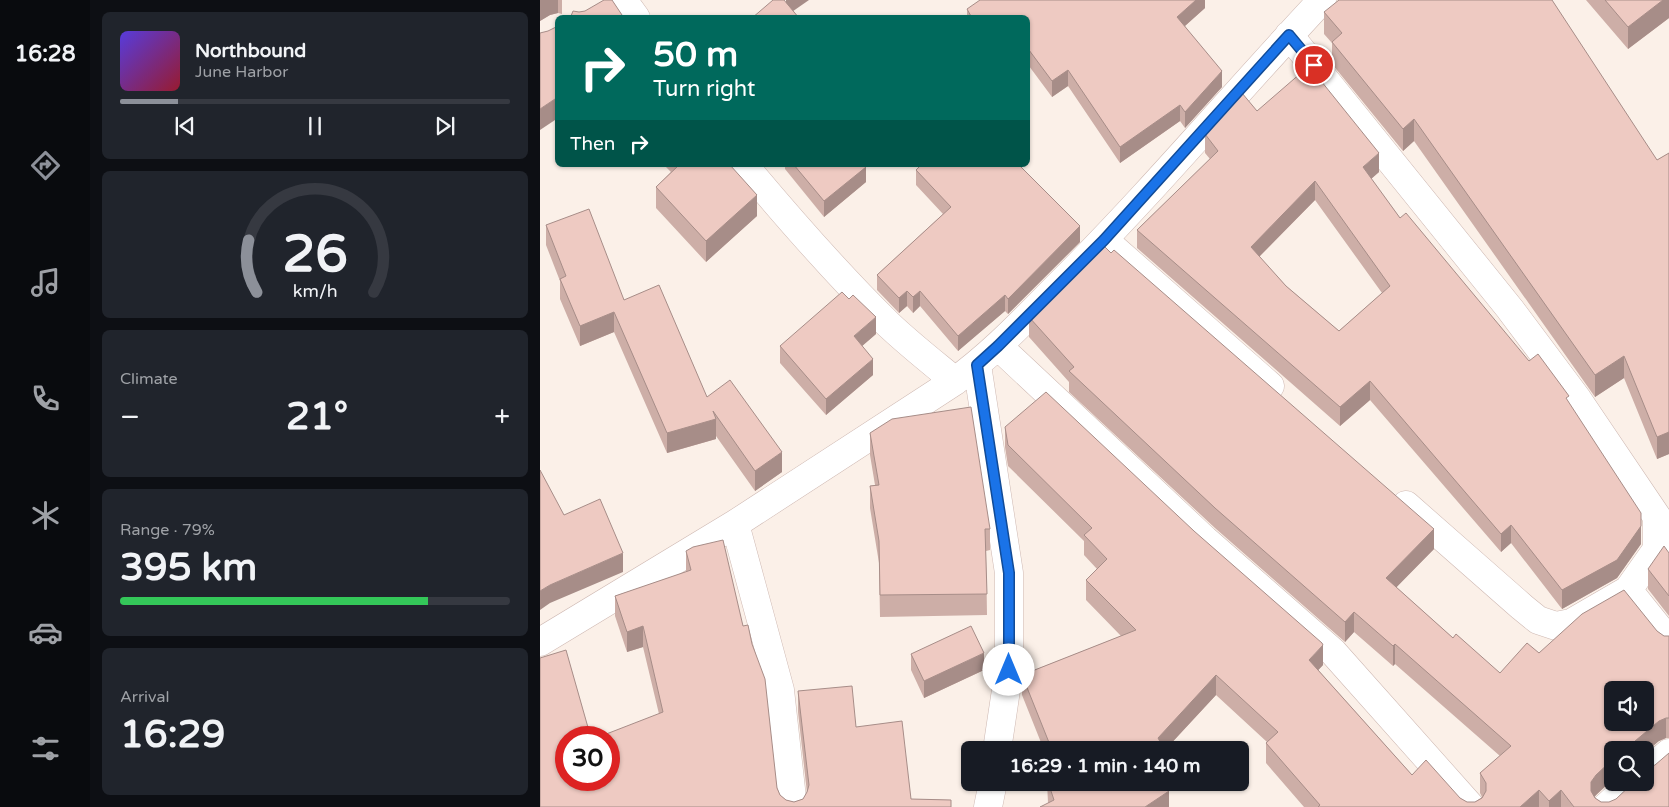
<!DOCTYPE html>
<html lang="en">
<head>
<meta charset="utf-8">
<style>
  :root { --surface:#171b24; --page:#20242c; --text:#f1f3f6; --muted:#9ea1a6; --line:#363941; --accent:#8c9099 }
  body { margin:0; font-family:"Varela Round",sans-serif; background:var(--page); color:var(--text); height:100vh; display:flex; flex-direction:column; font-size:19px; white-space:nowrap }
  * { box-sizing:border-box; margin:0 }
  p { font-size:16px; color:var(--muted) }
  .icon { flex:none; width:28px; height:28px; fill:none; stroke:currentColor; stroke-width:2; stroke-linecap:round; stroke-linejoin:round }
  .map { position:relative; flex:1; overflow:hidden }
  .details { display:flex; flex-direction:column; gap:12px; padding:12px; background:#0d0f14; width:450px }
  .details>* { flex:none }
  .banner { position:absolute; left:15px; top:15px; width:475px; height:152px; border-radius:8px; box-shadow:0 1px 4px #0004; background:#00695c; color:#fff; overflow:hidden }
  .controls { position:absolute; left:1064px; top:681px; display:grid; gap:10px }
  .controls a { display:grid; place-items:center; width:50px; height:50px; border-radius:8px; background:var(--surface); box-shadow:0 1px 4px #0004; font-size:25px }
  .speed { position:absolute; left:15px; top:726px; display:flex; gap:10px; font-size:25px; font-weight:700; text-align:center }
  .speed>* { display:grid; place-content:center; width:65px; height:65px; border-radius:50%; background:var(--surface); box-shadow:0 1px 4px #0004; line-height:1 }
  .speed .limit { border:8px solid #d22; background:#fff; color:#111 }
  .pin { position:absolute; display:grid; place-items:center; width:42px; height:42px; color:#fff; margin:-21px; border:2px solid #fff; border-radius:50%; box-shadow:0 1px 5px #0007 }
  .me { position:absolute; width:55px; margin:-28px; rotate:0deg; stroke-linejoin:round; filter:drop-shadow(0 0 4px #0008) }
  .turn { display:flex; align-items:center; gap:18px; height:105px; padding:0 15px; font-size:22px }
  .turn .icon { width:65px; height:65px; stroke-width:2.5 }
  .turn b { display:block; font-size:35px; line-height:42px }
  .then { display:flex; align-items:center; height:48px; padding:0 15px; background:#0003; gap:10px; font-size:19px }
  .big { font-size:38px; font-weight:800; line-height:1.1 }
  .details .tile { flex:1; display:flex; flex-direction:column; justify-content:center; gap:8px; min-width:0; padding:0 18px; border-radius:8px; background:var(--page) }
  .details .dial { align-items:center; gap:0 }
  .dial svg { height:130px; overflow:visible; fill:none; stroke:var(--line); stroke-width:7; stroke-linecap:round; text-anchor:middle }
  .dial text { fill:var(--text); stroke:none }
  .song { display:flex; align-items:center; gap:15px }
  .cover { width:60px; height:60px; border-radius:8px; background:linear-gradient(135deg,hsl(250 70% 55%),hsl(350 70% 35%)) }
  .played { height:5px; border-radius:2px; background:linear-gradient(90deg,var(--accent) 15%,var(--line) 15%) }
  .keys { display:flex; justify-content:space-around; direction:ltr }
  .heat { display:flex; justify-content:space-between; align-items:center; font-size:28px; direction:ltr }
  .charge { height:8px; border-radius:4px; background:linear-gradient(90deg,#34c759 79%,var(--line) 0) }
  .trip { position:absolute; left:421px; top:741px; width:288px; height:50px; border-radius:8px; background:var(--surface); box-shadow:0 1px 4px #0004; font-weight:800; line-height:50px; text-align:center }
  main { display:flex; flex:1; min-height:0 }
  .menu { display:flex; flex-direction:column; width:90px; justify-content:space-around; align-items:center; background:#090b0e; color:var(--muted) }
  .menu .icon { width:35px; height:35px }
  .menu .active { color:var(--accent) }
  .menu b { font-size:22px; color:var(--text) }
  .map>svg:first-child { display:block }
  .lines { fill:none; stroke-linecap:round; stroke-linejoin:round }
  .minor-casing { stroke:#ceb8b2; stroke-width:29 }
  .minor { stroke:#fff; stroke-width:28 }
  .wall { fill:#cdaea7; fill-rule:evenodd }
  .shaded-wall { fill:#a78d88 }
  .building { fill:#eecac2; stroke:#a78d88; fill-rule:evenodd }
  .route-casing { stroke:#114b97; stroke-width:12 }
  .route { stroke:#1a73e8; stroke-width:9 }
</style>
</head>
<body>
<main>
<nav class="menu">
<b>16:28</b>
<svg class="icon active" aria-label="directions" viewBox="0 0 24 24"><path d="M12 3l9 9-9 9-9-9zM9 14v-3h6M13 9l2 2-2 2"/></svg>
<svg class="icon" aria-label="music" viewBox="0 0 24 24"><path d="M9 18V5l10-2v13"/><circle cx="6" cy="18" r="3"/><circle cx="16" cy="16" r="3"/></svg>
<svg class="icon" aria-label="phone" viewBox="0 0 24 24"><path d="M5 4h4l2 5-3 2q2 4 5 5l2-3 5 2v4C11 20 4 13 5 4z"/></svg>
<svg class="icon" aria-label="climate" viewBox="0 0 24 24"><path d="M12 3v18M4 7l16 10M4 17L20 7"/></svg>
<svg class="icon" aria-label="car" viewBox="0 0 24 24"><path d="M5 17H2v-5l4-1 3-4h7l3 4 3 1v5h-3M9 17h6M6 11h13"/><circle cx="7" cy="17" r="2"/><circle cx="17" cy="17" r="2"/></svg>
<svg class="icon" aria-label="filters" viewBox="0 0 24 24"><path d="M4 7h16M4 17h16"/><circle cx="9" cy="7" r="2"/><circle cx="15" cy="17" r="2"/></svg>
</nav>
<section class="details">
<div class="tile">
<div class="song"><i class="cover"></i><div><b>Northbound</b><p>June Harbor</p></div></div>
<div class="played"></div>
<div class="keys"><svg class="icon" aria-label="previous" viewBox="0 0 24 24"><path d="M18 5L8 12l10 7zM5 5v14"/></svg><svg class="icon" aria-label="pause" viewBox="0 0 24 24"><path d="M8 5v14M16 5v14"/></svg><svg class="icon" aria-label="next" viewBox="0 0 24 24"><path d="M6 5l10 7-10 7zM19 5v14"/></svg></div>
</div>
<div class="tile dial"><svg viewBox="0 0 100 80">
<path d="M14 69A42 42 0 1 1 86 69"/>
<path d="M14 69A42 42 0 0 1 9 37" stroke="#8c9099"/>
<text x="50" y="56" font-size="32" font-weight="700">26</text>
<text x="50" y="72" font-size="11">km/h</text>
</svg></div>
<div class="tile"><p>Climate</p>
<div class="heat"><a>−</a><b class="big">21°</b><a>+</a></div>
</div>
<div class="tile"><p>Range · 79%</p><b class="big">395 km</b><div class="charge"></div></div>
<div class="tile"><p>Arrival</p><b class="big">16:29</b></div>
</section>
<div class="map">
<svg width="1129" height="807" viewBox="0 0 1129 807">
  <rect width="100%" height="100%" fill="#fbf0e8"/>
  <g class="lines">
    <defs>
      <path id="minor" d="M83,0L96,18
        M749,35L970,309L1038,400L1117,517V549L1088,590L1031,623L1016,626L998,620L982,607L866,505
        M204,165C250,220 297,274 348,324C369,344 392,362 415,381
        M564,240L730,386
        M458,346L665,540L793,652L931,807
        M437,365L469,573V670L457,750
        M195,524L240,690L253,807
        M1088,590L1129,641
        M0,642L195,524L415,381C455,352 488,316 523,281C613,191 695,93 782,0
        M1105,773L1129,753
        M448,807L453,782
        M1066,807L1094,782"/>
    </defs>
    <use href="#minor" class="minor-casing"/>
    <use href="#minor" class="minor"/>
  </g>
  <path class="wall" d="M0,0H22V14L18,13L10,15L0,21Z
    M665,0V8L645,26L682,87L645,128L640,121L580,163L528,86L512,97L489,66L488,18H427V9Z
    M1046,0H1129V18L1088,49Z
    M784,12L1117,160L1129,153V454L1117,459L1084,378L1055,397L874,141L863,151L792,64V43L784,34Z
    M717,111L839,172L831,179L860,218L989,361L1029,403L1101,544L1077,578L1022,609L971,543L961,552L830,400L800,426L597,248V230L670,159L665,153V134ZM775,200L842,293L799,331L746,286L719,257Z
    M124,165H190L217,216L166,262L116,208V187L131,172Z
    M245,165H325L326,182L284,217L245,169Z
    M376,170L540,242L468,314L465,311L418,351L380,306L373,313L367,306L359,313L337,290V275L403,214L376,185Z
    M6,225L84,300L167,397L242,472L215,491L176,436V439L127,453L74,332L40,346L20,299V281L6,245Z
    M571,253L894,549L856,587L913,638L960,673L999,653L1117,631L1124,636H1129V738H1126L1119,741L1072,750V780L1054,797L1061,802L1129,807H764L726,763V743L727,742L676,695L625,750H504L482,695V675L581,636L546,600V580L557,569L544,555V541L468,466L465,447V427L783,665L778,670L872,775L920,798L927,802H935L942,797L940,793V773L960,756L855,664L853,666L814,632L805,642L675,528L529,392V382L489,337V317Z
    M336,334L322,346L333,375L286,415L240,363V346Z
    M330,433L450,529V550L446,551L447,615L340,617L339,563L330,508V486L335,485L330,455Z
    M146,551L240,795L246,800L254,802L263,799L267,793L258,712V691L316,727L371,799L411,800L0,807L26,780L119,714L103,647L87,652L75,616V596L146,572Z
    M1129,553V616L1108,589V569Z
    M371,654L444,670L384,698L371,670Z
    M507,782H623L629,807L508,803Z"/>
  <path class="shaded-wall" d="M0,0H18V13L10,15L0,21Z
    M246,0H269L246,16Z
    M656,0H665V8L637,33V17Z
    M1123,0H1129V18L1088,49V27Z
    M489,50V66L488,67V51Z
    M528,70V86L512,97V81Z
    M682,71V87L645,128V112Z
    M18,97V118L0,130V109Z
    M640,105V121L580,163V147Z
    M874,119V141L863,151V129Z
    M839,153V172L823,186V167Z
    M326,167V182L284,217V201Z
    M775,181V200L711,265V247Z
    M217,195V216L166,262V241Z
    M540,226V242L468,314V299Z
    M367,291V306L359,313V298Z
    M380,291V306L373,313V297Z
    M465,295V311L418,351V336Z
    M74,312V332L40,346V326Z
    M336,317V334L314,353V336Z
    M1084,356V378L1055,397V375Z
    M333,359V375L286,415V399Z
    M830,381V400L800,426V407Z
    M176,419V439L127,453V433Z
    M1129,432V454L1117,459V437Z
    M242,452V472L215,491V471Z
    M971,525V543L961,552V534Z
    M1101,526V544L1077,578L1022,609V590Z
    M894,529V549L846,598V578Z
    M83,553V572L10,603L0,610V591L10,585Z
    M814,612V632L805,642V622Z
    M103,626V647L87,652V632Z
    M855,644V664L853,666V646Z
    M783,645V665L769,680V660Z
    M444,653V670L384,698V681Z
    M676,675V695L625,750H618V738Z
    M1126,718V738L1119,741L1105,753V750H1084L1119,721Z
    M1072,760V780L1056,795L1051,802V807V782L1056,775Z
    M999,790V807H980Z
    M1021,790V807H1009V801Z
    M629,791V807H605Z"/>
  <path class="building" d="M64,0H72L84,18H30L31,16L33,11L39,12L45,11Z
    M233,0H244L259,18H212Z
    M440,0H656L637,17L682,71L645,112L640,105L580,147L528,70L512,81L489,50L488,51V18H432L427,9Z
    M799,0H1012L1117,160L1129,153V432L1117,437L1084,356L1055,375L874,119L863,129L792,42L802,33L784,12Z
    M1065,0H1123L1088,27Z
    M18,26V97L0,109V33L8,31Z
    M769,66L839,153L823,167L860,218L866,213L989,361L998,354L1029,396L1026,398L1101,513V526L1077,560L1022,590L971,525L961,534L830,381L800,407L597,230L678,151L665,134L702,93L717,111ZM775,181L850,286L799,331L746,286L711,247Z
    M139,165H190L217,195L166,241L116,187Z
    M254,165H325L326,167L284,201Z
    M381,165H479L540,226L468,299L465,295L418,336L380,291L373,297L367,291L359,298L337,275L411,207L376,170Z
    M49,209L84,300L119,285L167,397L190,380L242,452L215,471L173,411L176,419L127,433L74,312L40,326L20,279L26,276L6,225Z
    M562,244L571,253L574,250L894,529L846,578L913,638L916,634L960,673L987,643L999,653L1042,614L1084,590L1117,631L1124,636H1129V718H1126L1119,721L1095,741L1091,747L1084,750H1072V760L1056,775L1051,782V791L1055,798L1061,802H1069L1076,799L1094,782H1105V773L1108,768L1115,765L1129,753V807H1034L1021,790L1009,801L999,790L980,807H778L780,805L726,743L738,732L676,675L618,738L623,747L619,750H512L482,675L596,630L546,580L567,559L544,535L552,528L468,445L465,427L506,392L654,531L782,643L783,645L769,660L872,775L886,760L920,798L927,802H935L942,798L946,791V783L940,773L971,746L855,644L853,646L814,612L805,622L675,508L529,371L534,367L489,317ZM1072,690H1105V722H1072Z
    M302,292L309,299L313,295L336,317L314,336L333,359L286,399L240,346Z
    M431,407L450,529H445L447,594L340,595L339,541L330,486L339,485L330,433L352,419Z
    M0,470L24,515L60,499L83,553L10,585L0,591Z
    M183,540L203,626L208,625L212,644L225,679L237,788L240,795L246,800L254,802L263,799L267,792L269,785L258,691L312,686L316,727L362,721L371,799L411,800V807H0V658L26,650L51,738H26V780H69V738H56L123,712L103,626L87,632L75,596L151,570L146,551L153,547Z
    M1124,546L1129,553V596L1108,569Z
    M431,626L444,653L384,681L371,654Z
    M508,782H623L629,791L605,807H500L514,800Z"/>
  <g class="lines">
    <defs>
      <path id="route" d="M469,670V573L437,365L458,346L564,240L749,35L774,65"/>
    </defs>
    <use href="#route" class="route-casing"/>
    <use href="#route" class="route"/>
  </g>
</svg>
<div class="controls">
<a><svg class="icon" aria-label="sound" viewBox="0 0 24 24"><path d="M4 9h4l5-4v14l-5-4H4zM17 9q2 3 0 6"/></svg></a>
<a><svg class="icon" aria-label="search" viewBox="0 0 24 24"><circle cx="10" cy="10" r="6"/><path d="M15 15l6 6"/></svg></a>
</div>
<div class="speed"><div class="limit">30</div></div>
<div class="pin" style="left:774px;top:65px;background:#d93025"><svg class="icon" aria-label="arrive" viewBox="0 0 24 24"><path d="M6 21V4h12l-3 4 3 4H6"/></svg></div>
<svg class="me" style="left:469px;top:670px" viewBox="-20 -20 40 40"><circle r="19" fill="#fff"/><path d="M0-13L10 11 0 6-10 11z" fill="#1a73e8"/></svg>
<div class="trip">16:29 · 1 min · 140 m</div>
<div class="banner">
<div class="turn"><svg class="icon" aria-label="right" viewBox="0 0 24 24"><path d="M7 20v-9h11M14 6l5 5-5 5"/></svg><div><b>50 m</b>Turn right</div></div>
<div class="then">Then<svg class="icon" aria-label="right" viewBox="0 0 24 24"><path d="M7 20v-9h11M14 6l5 5-5 5"/></svg></div>
</div>
</div>
</main>
</body>
</html>
